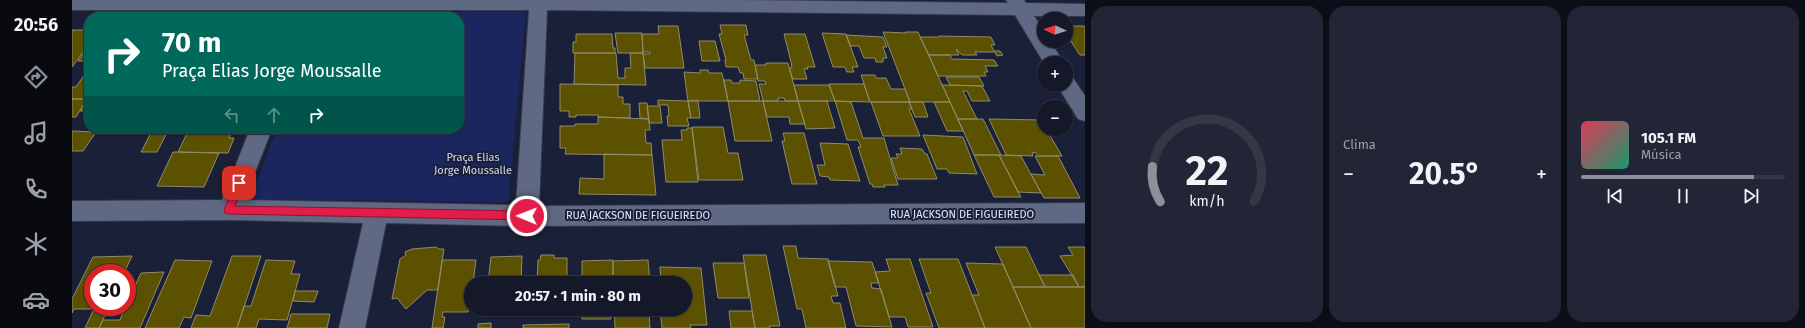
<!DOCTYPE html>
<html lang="pt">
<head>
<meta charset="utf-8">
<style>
  :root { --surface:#141829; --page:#212535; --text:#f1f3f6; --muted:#9da0a8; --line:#333746; --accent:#8c9099 }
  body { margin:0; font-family:"Fira Sans",sans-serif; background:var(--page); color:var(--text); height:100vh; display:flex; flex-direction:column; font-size:15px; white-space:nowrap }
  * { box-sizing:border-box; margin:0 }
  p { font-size:13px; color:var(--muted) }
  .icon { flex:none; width:22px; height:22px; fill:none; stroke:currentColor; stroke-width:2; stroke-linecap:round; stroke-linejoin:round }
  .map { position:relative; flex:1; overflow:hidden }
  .details { display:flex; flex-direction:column; gap:6px; padding:6px; background:#0b0d17; width:720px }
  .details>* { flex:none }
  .guide { position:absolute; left:12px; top:12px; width:380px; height:122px; border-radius:16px; box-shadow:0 1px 3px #0004,0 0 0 1px var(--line); background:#00695c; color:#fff; overflow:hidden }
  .needle { width:26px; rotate:274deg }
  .fabs { position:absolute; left:965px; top:12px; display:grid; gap:8px }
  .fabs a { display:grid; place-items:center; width:36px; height:36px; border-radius:50%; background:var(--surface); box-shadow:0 1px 3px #0004,0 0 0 1px var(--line); font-size:20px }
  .speed { position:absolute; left:12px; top:264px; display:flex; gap:8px; font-size:20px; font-weight:700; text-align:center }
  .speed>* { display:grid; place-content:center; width:52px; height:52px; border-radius:50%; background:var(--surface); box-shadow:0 1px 3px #0004,0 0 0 1px var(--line); line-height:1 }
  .speed .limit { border:6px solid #d22; background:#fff; color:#111 }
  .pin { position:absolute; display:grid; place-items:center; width:34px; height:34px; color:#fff; margin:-17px; border-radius:8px; box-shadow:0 2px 6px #0006 }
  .me { position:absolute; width:44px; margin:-22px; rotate:271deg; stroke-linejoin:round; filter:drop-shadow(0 0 3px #0008) }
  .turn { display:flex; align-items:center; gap:14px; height:84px; padding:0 12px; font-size:18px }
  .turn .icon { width:52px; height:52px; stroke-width:2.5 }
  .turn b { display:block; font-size:28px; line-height:34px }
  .lanes { display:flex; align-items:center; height:38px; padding:0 12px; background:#0003; justify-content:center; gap:20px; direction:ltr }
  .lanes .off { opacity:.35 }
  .big { font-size:30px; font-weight:700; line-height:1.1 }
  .details .card { flex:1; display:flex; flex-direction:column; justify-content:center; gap:6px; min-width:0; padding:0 14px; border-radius:16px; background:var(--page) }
  .details .dial { align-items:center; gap:0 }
  .dial svg { height:104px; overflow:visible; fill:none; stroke:var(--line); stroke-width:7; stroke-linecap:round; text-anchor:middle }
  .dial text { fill:var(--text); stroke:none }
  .song { display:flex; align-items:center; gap:12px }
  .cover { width:48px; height:48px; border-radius:6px; background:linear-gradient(135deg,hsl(350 70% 55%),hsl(160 70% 35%)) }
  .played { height:4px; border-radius:2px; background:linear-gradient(90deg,var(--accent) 85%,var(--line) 85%) }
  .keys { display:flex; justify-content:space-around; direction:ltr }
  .heat { display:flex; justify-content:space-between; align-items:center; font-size:22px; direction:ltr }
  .details .tiles { flex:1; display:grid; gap:6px; grid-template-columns:repeat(3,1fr) }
  .trip { position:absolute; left:392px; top:276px; width:228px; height:40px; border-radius:20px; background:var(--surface); box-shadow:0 1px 3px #0004,0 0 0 1px var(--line); font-weight:700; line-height:40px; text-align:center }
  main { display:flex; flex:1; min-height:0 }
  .menu { display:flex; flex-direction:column; width:72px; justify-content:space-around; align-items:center; background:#080a10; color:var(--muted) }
  .menu .icon { width:28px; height:28px }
  .menu .selected { color:var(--accent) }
  .menu b { font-size:18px; color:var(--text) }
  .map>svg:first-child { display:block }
  .green { fill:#1c265e }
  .building { fill:#5b5100; stroke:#8f8b6d }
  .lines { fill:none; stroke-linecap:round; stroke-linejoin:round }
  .minor-casing { stroke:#363a4d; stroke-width:2 }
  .minor { fill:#606983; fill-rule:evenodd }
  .route { fill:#e11d48; stroke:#92132f }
  .labels { text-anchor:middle; stroke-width:4; stroke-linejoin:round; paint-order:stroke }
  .park-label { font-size:11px; fill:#d3d9ed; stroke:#1a2037 }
  .street-label { font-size:11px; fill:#e2e7f7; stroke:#1a2037 }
</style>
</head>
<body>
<main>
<nav class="menu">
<b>20:56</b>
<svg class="icon selected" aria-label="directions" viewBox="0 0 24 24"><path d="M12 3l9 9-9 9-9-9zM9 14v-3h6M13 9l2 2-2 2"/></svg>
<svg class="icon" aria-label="music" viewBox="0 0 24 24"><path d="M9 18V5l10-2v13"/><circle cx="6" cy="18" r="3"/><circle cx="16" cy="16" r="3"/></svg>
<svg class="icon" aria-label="phone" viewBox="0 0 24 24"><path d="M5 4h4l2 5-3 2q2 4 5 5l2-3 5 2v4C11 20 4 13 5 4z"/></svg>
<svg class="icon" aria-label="climate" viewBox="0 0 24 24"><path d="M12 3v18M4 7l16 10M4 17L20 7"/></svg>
<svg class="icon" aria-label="car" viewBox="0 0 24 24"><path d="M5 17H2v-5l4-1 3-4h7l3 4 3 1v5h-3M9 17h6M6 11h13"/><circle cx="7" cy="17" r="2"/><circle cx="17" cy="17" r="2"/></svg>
</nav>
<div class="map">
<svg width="1013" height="328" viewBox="0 0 1013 328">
  <rect width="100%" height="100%" fill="#1a2037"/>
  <path class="green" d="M250,11L454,12L436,202L178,199L205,129H387V17H248Z"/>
  <path class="building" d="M648,25H674L676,35H672L679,60H682L686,79H672L671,73H668L666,67H654L653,60H654L647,34H650Z
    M586,26H606L612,68H573L571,54H578V52H571L570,34H587Z
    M994,26H1012L1013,28V55H1008L994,34Z
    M0,30H17V44L0,67Z
    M811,32L834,33L833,32H846L878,102H838Z
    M543,33H570L571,53H546Z
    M750,33L774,34L786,67H780L782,72H775L773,67H761Z
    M504,34H540L541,48H543V53H501V42H504Z
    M712,34H733L743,67H735L736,69H732L735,79H721L717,68H720L719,62Z
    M774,35L811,37L815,47H811L815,58H811V62H804L803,58H792L787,46H778Z
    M867,36L919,37L923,45H919L922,51H928L931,55L925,56L923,52H903L905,55H890L884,49L887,55H857L848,37H867Z
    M627,41H643L648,61H630Z
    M17,46V61H6Z
    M503,53H544L546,78H553V68H559L558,53H571L574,85L502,84Z
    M857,55H878L880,59L922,60L926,66H913L916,72H912L914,76H866Z
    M694,63H716L726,101H713L712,98H706V101H691L687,84H694L693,81H686L683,65H694Z
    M17,68V96L15,99H0V87H4Z
    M628,70H636L637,73H650L656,101H616L612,72L628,73Z
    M789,75H803L804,78H814L819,89H833L838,102H798Z
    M874,77H907L912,86L878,85Z
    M652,80H659L660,83H668V80L684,81L688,101H656Z
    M488,84L546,85V97H551V104H558V118L526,117V115H504V117H497V111H488Z
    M757,84H792L798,102L763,101Z
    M722,85H757L763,101H726Z
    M870,85L910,86L918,101H900L895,91H891L905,119H886Z
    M0,99H15L4,117H0Z
    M15,99H17V111H8Z
    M586,100L616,101L619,118H615L617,126H596L595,116H597L596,105H586Z
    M626,100L628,118H619L616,101Z
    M656,101H691L700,141H663Z
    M691,101H726L733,124H718L717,117H695Z
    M726,101H755L763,128L734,129Z
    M763,101L779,102L791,138H812L826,185H812L813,187H801L800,184H798L786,147H789L786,140H775Z
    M799,102H837L840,109H837L848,136H811Z
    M837,102H851L856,117H843Z
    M862,102H878L891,131H875Z
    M567,103H575L577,119L568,118Z
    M575,106H588L590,123H577Z
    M526,117L577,119L578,130H573L574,143H579L580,155L493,154L494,148H488V126H503V124H526Z
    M886,119H911L929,155H902Z
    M917,119L969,120L972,129H974L990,156H966L964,153L960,152L961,156L934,155Z
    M620,127H651L656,153H666L671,180H627Z
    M615,128H620L626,182H594L590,140H610L609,130H615Z
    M81,129H97L85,152H69Z
    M117,129H161L157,138H162L156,153L106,152Z
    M0,131L24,132L11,151H0Z
    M711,133H732L745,184H720L710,141H713Z
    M851,135L891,137L905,174L877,173L875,169H865Z
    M748,143L776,144L788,181L758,180L757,177L748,176L745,165H753Z
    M828,148L850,149L853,154H855L865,179H826L819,158H826L824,154H830Z
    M101,152L147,153L132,187L85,186Z
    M532,154L580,155L584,195L507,194L508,178L532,179Z
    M902,155H927L949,197H922Z
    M927,155L949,156L969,193L946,192Z
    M963,156H986L1008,198H972L959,174L973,175Z
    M711,246H724L726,258L756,259L766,296H759L761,303H768L774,328H734L730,309H725Z
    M364,247L367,249H372L366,290H355L334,309L325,298L320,299L328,259L334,255L333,252L340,249Z
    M923,247H954L973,287H941Z
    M996,247H1013V287H1007L988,256L1001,255Z
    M469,255H482V258H495V283H465L466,260H468Z
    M671,255H694L708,326H697L698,328H683Z
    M60,256L52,273H21V307H24L23,309H2L0,313V299L21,257Z
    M160,256H189L165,328H119L124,315L138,316Z
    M450,256L449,283H416L419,257Z
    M814,259H838L861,327H836L833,317H817L803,272L818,271Z
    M847,259H886L913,328H867L854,293H859Z
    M103,260L140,261L119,318L112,317L107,328H73Z
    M194,260L223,261L219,274H228L215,320L187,319L184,328H165L172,306H179Z
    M370,260H404L401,283H399V302H398L396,312H371L370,317H373L371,328H360Z
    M576,260L578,283H541V261Z
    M510,261L541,260V283H510Z
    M756,261L800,262L807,283H799L800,288L809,289L820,327L784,326L774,287H763Z
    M641,263H672L677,298H646Z
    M894,263L931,264L959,328H913L900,295H907Z
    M588,267L629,268L635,325H618L619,328H590L588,309H613V283H589Z
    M92,272L68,328H27L31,320H48L53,307H55V303L69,273Z
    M967,275H1001L1007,287H973Z
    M941,287H1013V328H959Z
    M223,291H246L242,302L221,301Z
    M510,309H542L543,314H539V319H510Z
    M542,309H580V313H577L578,328H543Z
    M21,311H35L27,328H13Z
    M657,311H680L683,328H659Z
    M219,314H258L255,328H215Z
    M419,323V328H406V324Z
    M497,324V328H451V325Z"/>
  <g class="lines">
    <defs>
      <path id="minor" d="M0,0H659L936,3L934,0H952L954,3L1013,4V16H962L972,31V41H978L992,63H972L943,15L475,10L467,206L1013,203V223L455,226L314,223L293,328H267L291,223L157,220L0,221V201L150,200L178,129H200L172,200L444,205L457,10H0Z
        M994,75L1001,78L1013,96V121L1006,119L985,85H994Z"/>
    </defs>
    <use href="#minor" class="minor-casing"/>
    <use href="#minor" class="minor"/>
  </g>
  <path class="route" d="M167,179L172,183L163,206L455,211L458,213L460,216L458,219L455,220L157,214L153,213L152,210L164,180Z"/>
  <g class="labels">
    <g class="park-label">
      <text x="401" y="161">Praça Elias<tspan x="401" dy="13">Jorge Moussalle</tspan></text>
    </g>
    <g class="street-label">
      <text x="890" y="218">RUA JACKSON DE FIGUEIREDO</text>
      <text x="566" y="219">RUA JACKSON DE FIGUEIREDO</text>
    </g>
  </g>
</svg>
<div class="fabs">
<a><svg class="needle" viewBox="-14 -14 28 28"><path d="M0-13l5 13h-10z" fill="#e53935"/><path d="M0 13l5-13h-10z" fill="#9da0a8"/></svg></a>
<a>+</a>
<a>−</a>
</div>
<div class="speed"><div class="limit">30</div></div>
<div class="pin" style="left:167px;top:183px;background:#d93025"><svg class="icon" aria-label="arrive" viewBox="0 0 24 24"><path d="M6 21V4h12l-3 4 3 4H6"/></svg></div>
<svg class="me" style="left:455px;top:216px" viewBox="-20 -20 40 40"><circle r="17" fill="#e11d48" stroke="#fff" stroke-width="3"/><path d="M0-11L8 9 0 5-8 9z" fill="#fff"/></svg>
<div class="trip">20:57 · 1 min · 80 m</div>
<div class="guide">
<div class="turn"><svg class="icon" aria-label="right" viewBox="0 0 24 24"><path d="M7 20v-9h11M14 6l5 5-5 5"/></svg><div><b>70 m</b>Praça Elias Jorge Moussalle</div></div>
<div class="lanes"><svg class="icon off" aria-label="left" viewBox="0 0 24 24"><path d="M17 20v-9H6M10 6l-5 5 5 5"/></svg><svg class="icon off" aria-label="ahead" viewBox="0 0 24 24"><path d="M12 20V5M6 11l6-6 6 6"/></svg><svg class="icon" aria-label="right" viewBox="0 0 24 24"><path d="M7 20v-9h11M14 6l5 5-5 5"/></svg></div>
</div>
</div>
<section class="details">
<div class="tiles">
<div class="card dial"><svg viewBox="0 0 100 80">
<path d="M14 69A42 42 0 1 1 86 69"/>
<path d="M14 69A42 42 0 0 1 8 42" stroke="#8c9099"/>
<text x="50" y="56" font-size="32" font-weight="700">22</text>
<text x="50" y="72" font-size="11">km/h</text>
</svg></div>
<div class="card"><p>Clima</p>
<div class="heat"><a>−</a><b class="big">20.5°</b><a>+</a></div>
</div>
<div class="card">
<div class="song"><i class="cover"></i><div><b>105.1 FM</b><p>Música</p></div></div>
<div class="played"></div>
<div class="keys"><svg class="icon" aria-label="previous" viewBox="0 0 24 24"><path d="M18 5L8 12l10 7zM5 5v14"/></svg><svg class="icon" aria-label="pause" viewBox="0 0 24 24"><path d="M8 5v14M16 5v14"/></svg><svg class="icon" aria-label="next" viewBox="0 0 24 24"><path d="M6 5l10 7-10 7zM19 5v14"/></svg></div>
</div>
</div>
</section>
</main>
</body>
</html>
